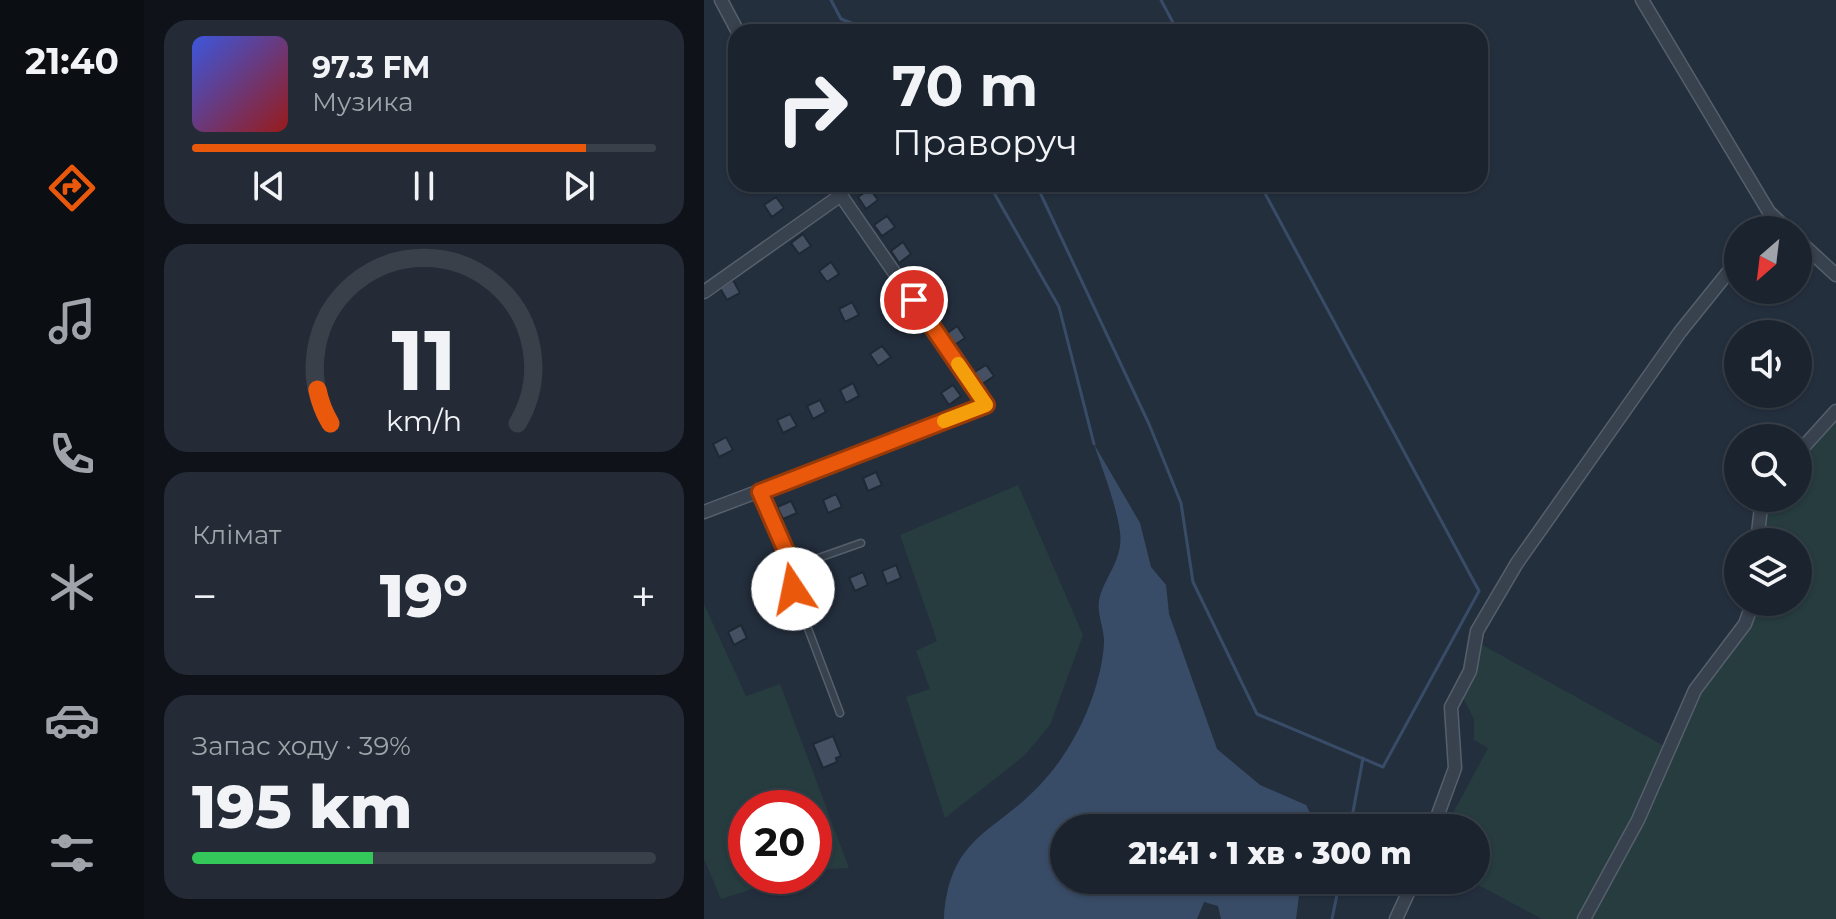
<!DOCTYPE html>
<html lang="uk">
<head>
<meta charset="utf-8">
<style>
  :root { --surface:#1b232e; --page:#242b36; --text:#f1f3f6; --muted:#a0a4aa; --line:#39404a; --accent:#ea580c }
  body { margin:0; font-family:Montserrat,sans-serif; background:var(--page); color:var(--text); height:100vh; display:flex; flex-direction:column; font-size:30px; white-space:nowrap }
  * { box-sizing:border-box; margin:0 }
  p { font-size:26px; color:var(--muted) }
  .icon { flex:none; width:44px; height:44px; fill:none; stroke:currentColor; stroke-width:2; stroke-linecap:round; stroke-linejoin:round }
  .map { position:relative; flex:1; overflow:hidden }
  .panel { display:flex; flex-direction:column; gap:20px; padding:20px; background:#0f1319; width:560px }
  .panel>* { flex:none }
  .banner { position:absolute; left:24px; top:24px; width:760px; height:168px; border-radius:24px; box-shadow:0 2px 6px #0004,0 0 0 2px var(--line); background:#1b232e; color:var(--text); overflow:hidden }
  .needle { width:52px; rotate:208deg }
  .buttons { position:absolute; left:1020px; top:216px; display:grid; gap:16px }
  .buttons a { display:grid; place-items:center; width:88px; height:88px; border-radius:50%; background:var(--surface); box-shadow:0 2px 6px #0004,0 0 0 2px var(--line); font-size:40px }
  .speed { position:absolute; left:24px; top:790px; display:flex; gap:16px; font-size:40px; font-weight:700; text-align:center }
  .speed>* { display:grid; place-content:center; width:104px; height:104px; border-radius:50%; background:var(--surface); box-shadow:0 2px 6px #0004,0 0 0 2px var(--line); line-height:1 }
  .speed .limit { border:12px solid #d22; background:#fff; color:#111 }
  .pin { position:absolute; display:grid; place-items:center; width:68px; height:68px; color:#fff; margin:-34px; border:4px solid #fff; border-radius:50%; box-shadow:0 2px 8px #0007 }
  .me { position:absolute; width:88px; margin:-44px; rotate:349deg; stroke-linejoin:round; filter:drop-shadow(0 0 6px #0008) }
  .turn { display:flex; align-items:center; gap:28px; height:168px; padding:0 32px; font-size:36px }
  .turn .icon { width:104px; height:104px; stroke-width:2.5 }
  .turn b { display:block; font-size:56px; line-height:68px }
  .big { font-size:60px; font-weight:800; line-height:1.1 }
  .panel .widget { flex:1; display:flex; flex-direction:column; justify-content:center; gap:12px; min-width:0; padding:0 28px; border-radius:24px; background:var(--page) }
  .panel .dial { align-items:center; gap:0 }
  .dial svg { height:208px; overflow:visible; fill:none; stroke:var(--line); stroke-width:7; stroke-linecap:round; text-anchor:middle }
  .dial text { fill:var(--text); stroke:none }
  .song { display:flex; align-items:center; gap:24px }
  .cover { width:96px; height:96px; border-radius:12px; background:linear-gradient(135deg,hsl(230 70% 55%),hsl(0 70% 35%)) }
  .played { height:8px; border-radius:4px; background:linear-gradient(90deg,var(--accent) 85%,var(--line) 85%) }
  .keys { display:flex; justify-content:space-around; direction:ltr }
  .heat { display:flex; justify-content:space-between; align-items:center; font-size:44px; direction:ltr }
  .charge { height:12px; border-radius:6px; background:linear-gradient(90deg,#34c759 39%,var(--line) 0) }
  .trip { position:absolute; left:346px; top:814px; width:440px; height:80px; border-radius:40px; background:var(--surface); box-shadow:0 2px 6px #0004,0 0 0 2px var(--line); font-weight:800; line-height:80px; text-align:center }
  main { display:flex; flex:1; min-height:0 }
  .dock { display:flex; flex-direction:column; width:144px; justify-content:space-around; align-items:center; background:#0b0e12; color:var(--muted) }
  .dock .icon { width:56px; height:56px }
  .dock .on { color:var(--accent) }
  .dock b { font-size:36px; color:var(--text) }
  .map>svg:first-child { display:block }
  .green { fill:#263c3f }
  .water { fill:#394c67 }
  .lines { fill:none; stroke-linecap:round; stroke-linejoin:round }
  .stream { stroke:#394c67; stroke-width:3 }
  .building { fill:#455162; stroke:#1f2835; stroke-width:2 }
  .service-casing { stroke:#565f6c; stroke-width:9 }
  .minor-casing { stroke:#565f6c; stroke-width:15 }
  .service { stroke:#38414e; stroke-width:6 }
  .minor { stroke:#38414e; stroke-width:12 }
  .route-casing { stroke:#983908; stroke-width:20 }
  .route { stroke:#ea580c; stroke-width:14 }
  .slow { stroke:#f59e0b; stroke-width:14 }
</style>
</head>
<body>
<main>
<nav class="dock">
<b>21:40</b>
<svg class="icon on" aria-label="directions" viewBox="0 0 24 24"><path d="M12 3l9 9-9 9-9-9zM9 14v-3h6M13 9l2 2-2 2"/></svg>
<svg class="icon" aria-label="music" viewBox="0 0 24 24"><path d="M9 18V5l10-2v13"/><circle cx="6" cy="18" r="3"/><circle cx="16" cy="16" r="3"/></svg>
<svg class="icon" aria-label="phone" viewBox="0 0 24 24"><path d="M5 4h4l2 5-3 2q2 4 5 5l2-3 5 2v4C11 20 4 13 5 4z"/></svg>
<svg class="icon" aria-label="climate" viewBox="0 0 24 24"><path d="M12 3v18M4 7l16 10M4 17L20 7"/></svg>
<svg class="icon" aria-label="car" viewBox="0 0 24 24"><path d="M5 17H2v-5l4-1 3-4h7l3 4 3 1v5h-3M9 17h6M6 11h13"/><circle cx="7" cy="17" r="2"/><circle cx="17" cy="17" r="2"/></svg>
<svg class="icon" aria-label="filters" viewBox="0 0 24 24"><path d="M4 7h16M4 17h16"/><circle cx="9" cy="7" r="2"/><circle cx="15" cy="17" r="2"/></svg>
</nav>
<section class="panel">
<div class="widget">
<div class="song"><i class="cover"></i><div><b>97.3 FM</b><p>Музика</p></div></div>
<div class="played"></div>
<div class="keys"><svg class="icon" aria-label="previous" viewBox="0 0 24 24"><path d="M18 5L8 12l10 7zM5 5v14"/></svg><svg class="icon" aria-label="pause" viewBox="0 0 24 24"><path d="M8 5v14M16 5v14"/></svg><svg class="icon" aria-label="next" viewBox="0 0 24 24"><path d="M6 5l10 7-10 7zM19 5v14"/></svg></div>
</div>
<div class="widget dial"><svg viewBox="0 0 100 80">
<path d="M14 69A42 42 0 1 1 86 69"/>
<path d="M14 69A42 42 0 0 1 9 56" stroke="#ea580c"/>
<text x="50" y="56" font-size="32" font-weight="700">11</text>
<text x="50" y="72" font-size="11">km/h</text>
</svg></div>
<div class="widget"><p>Клімат</p>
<div class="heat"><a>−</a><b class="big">19°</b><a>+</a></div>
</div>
<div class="widget"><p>Запас ходу · 39%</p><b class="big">195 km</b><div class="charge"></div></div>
</section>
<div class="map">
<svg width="1132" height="919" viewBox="0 0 1132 919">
  <rect width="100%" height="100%" fill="#242f3e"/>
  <path class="green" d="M1132,411V919H880L983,707L1049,602H1094V542H1053L1058,498H1094V453Z
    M314,485L379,635L346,725L320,756L241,818L202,697L226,689L212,651L233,641L196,535Z
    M0,604L42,696L76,684L145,868L110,870V808H42V876H89L17,899L0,859Z
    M775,643L962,747L932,818L875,919H838L765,880H772V828H741L784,748L770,740V719L759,698Z"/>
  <path class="water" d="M390,444L436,523L447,567L462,585L465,614L513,749L556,785L602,805L606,813L604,828H360V880H597L592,919H517L514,906L500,902L493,919H240C245,832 296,833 343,777C373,743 397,689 400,644C401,630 393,616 395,601C399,578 420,560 416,532C412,503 399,472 390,444Z"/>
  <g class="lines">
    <path class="stream" d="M127,0L137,19L171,32
      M457,0L474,32
      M285,184L355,307L390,444
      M332,184L445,424L477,503L489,582L553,714L679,767L775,591L556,184
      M646,828L659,758
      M628,919L636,880"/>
  </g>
  <path class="building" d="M166,189L174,200L162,209L154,197Z
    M72,197L80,208L68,217L60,205Z
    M183,216L191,227L178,236L170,225Z
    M99,234L107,246L95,254L87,243Z
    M199,242L207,254L195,263L187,251Z
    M127,262L135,274L123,282L115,271Z
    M219,275L227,287L214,295L206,284Z
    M29,280L36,293L23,300L16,288Z
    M236,300L244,312L231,320L223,309Z
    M148,302L155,315L141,322L135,309Z
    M253,326L261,338L249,346L241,335Z
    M178,346L187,357L174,366L166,354Z
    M282,365L290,376L277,385L269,373Z
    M149,383L155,396L142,403L136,390Z
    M249,385L257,396L245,405L237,393Z
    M116,400L122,412L109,419L103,406Z
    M86,414L93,426L79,433L73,420Z
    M22,437L29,450L15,457L9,444Z
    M172,472L178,485L164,491L159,478Z
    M132,494L138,507L124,513L119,500Z
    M87,501L93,513L79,519L73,507Z
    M192,565L197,578L183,584L178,571Z
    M159,572L164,585L151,591L145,578Z
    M37,625L43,638L30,645L24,632Z
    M129,736L137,756L132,758L133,762L119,768L109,744Z"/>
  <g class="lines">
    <defs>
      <path id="service" d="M56,492L89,567V589L136,713
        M89,567L157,543"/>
      <path id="minor" d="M17,0L34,32
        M938,0L1065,212L1084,230
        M1059,230L1069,217
        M1094,240L1132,275
        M0,292L137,195
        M1094,453L1132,411
        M0,512L282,405L129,184
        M1053,542L1058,498
        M729,828L751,768L747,707L766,671L773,631L813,563L976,332L1034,260
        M692,919L710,880
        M880,919L934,820L991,690L1041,624L1049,602"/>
    </defs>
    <use href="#service" class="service-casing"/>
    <use href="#minor" class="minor-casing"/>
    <use href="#service" class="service"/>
    <use href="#minor" class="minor"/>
  </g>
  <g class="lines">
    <defs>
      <path id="route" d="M89,589V567L56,492L282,405L210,300"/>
    </defs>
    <use href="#route" class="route-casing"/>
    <use href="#route" class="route"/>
    <path class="slow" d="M240,421L282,405L254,364"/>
  </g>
</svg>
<div class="buttons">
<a><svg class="needle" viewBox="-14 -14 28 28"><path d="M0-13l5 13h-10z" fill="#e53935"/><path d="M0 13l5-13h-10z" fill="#a0a4aa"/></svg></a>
<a><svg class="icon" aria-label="sound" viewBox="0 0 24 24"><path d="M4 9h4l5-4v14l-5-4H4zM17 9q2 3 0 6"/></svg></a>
<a><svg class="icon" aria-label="search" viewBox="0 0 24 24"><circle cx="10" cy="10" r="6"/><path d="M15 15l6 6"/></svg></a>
<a><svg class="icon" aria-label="layers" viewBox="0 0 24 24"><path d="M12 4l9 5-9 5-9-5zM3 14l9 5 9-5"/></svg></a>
</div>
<div class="speed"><div class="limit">20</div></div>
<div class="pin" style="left:210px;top:300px;background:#d93025"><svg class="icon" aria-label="arrive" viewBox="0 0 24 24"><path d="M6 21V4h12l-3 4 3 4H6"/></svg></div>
<svg class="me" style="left:89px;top:589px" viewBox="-20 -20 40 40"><circle r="19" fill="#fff"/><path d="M0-13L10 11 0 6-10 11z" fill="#ea580c"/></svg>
<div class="trip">21:41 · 1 хв · 300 m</div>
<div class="banner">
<div class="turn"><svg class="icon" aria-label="right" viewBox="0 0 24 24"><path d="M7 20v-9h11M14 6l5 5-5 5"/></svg><div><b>70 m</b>Праворуч</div></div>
</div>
</div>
</main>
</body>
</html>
